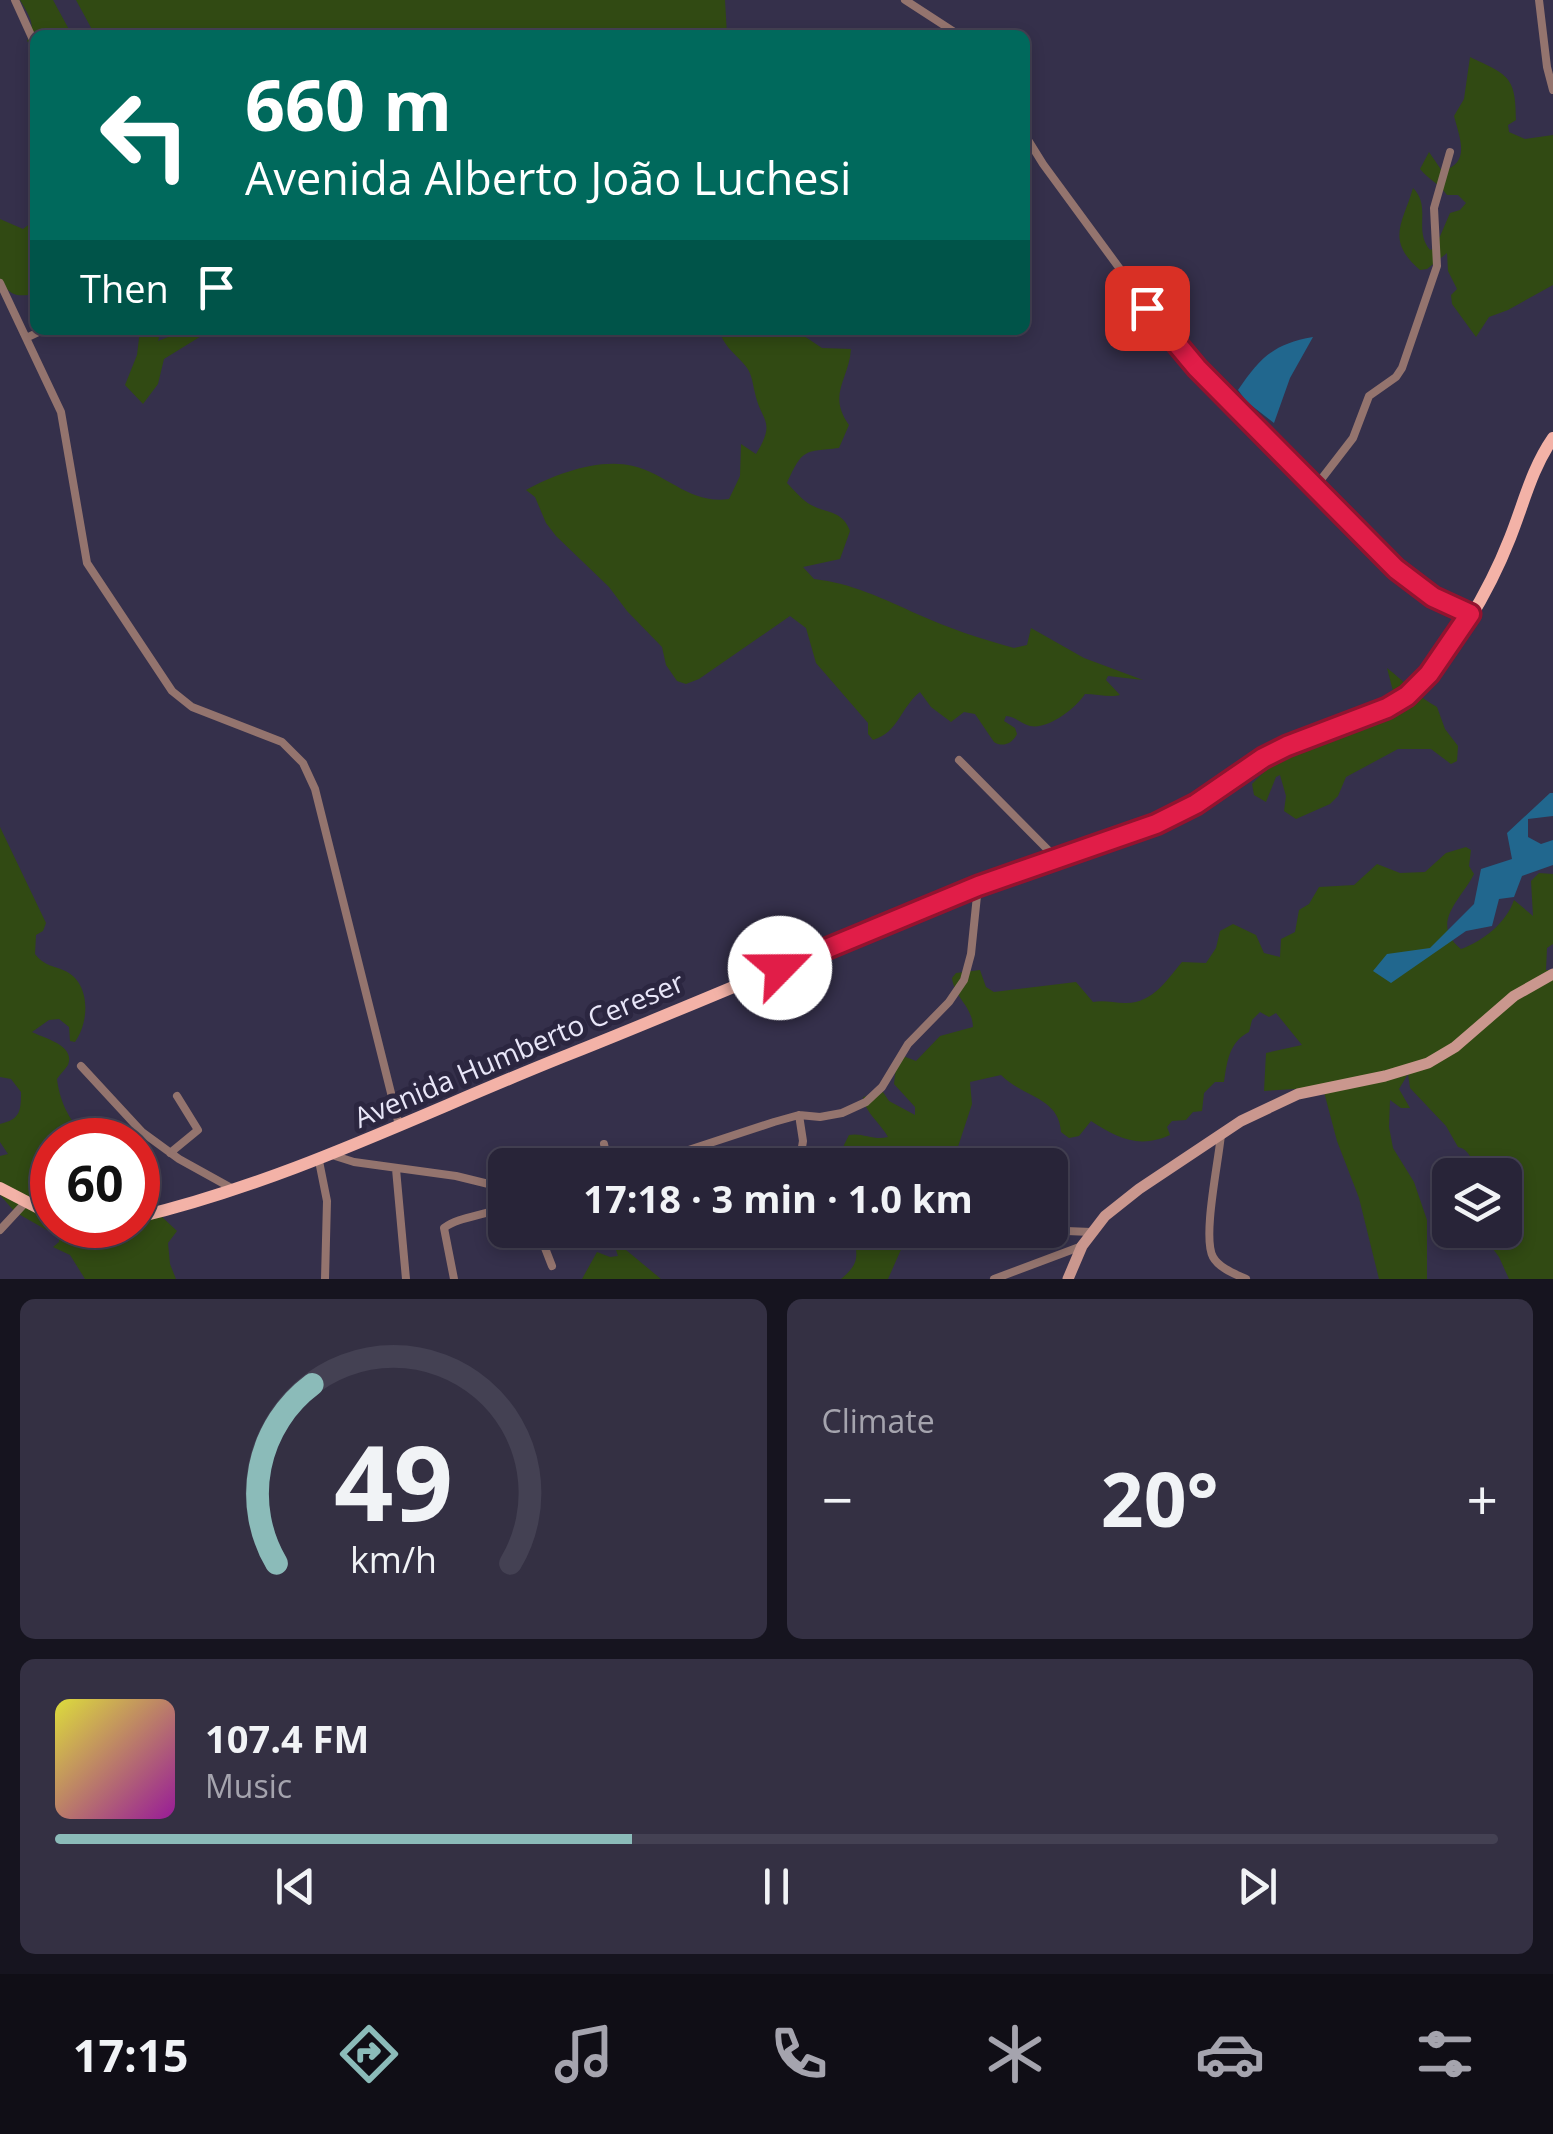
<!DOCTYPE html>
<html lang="en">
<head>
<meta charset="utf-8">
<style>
  :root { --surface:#282438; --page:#343043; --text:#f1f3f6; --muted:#a5a4ae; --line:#444153; --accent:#8bbbb9 }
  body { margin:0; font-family:"Open Sans",sans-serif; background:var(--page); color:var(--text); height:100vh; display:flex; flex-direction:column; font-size:38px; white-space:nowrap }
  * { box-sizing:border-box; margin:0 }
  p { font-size:32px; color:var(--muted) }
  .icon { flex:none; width:55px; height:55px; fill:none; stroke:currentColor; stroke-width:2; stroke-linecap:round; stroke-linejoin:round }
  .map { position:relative; height:1279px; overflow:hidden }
  .sheet { display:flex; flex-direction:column; gap:20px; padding:20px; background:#16141f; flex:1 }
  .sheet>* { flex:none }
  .hud { position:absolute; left:30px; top:30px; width:1000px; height:305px; border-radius:15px; box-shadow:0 5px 15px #0003,0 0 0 2px var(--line); background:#00695c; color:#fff; overflow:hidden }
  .controls { position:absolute; left:1432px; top:1158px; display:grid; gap:20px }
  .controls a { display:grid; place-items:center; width:90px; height:90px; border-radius:15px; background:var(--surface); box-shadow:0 5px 15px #0003,0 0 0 2px var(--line); font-size:50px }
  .speed { position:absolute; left:30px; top:1118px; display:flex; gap:20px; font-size:50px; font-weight:700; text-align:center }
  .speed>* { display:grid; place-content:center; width:130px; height:130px; border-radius:50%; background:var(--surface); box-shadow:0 5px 15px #0003,0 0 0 2px var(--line); line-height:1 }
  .speed .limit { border:15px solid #d22; background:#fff; color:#111 }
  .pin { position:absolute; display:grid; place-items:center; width:85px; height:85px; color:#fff; margin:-42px; border-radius:20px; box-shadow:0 5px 15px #0006 }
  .me { position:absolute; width:110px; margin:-55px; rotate:67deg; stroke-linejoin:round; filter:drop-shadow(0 0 8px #0008) }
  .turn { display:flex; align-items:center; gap:35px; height:210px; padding:0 50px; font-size:45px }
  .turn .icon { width:130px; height:130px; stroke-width:2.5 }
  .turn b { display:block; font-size:70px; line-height:85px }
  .then { display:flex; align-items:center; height:95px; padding:0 50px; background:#0003; gap:20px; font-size:38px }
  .big { font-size:75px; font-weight:700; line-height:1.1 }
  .sheet .widget { flex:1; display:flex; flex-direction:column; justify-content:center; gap:15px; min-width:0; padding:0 35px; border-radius:15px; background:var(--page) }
  .sheet .dial { align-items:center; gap:0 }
  .dial svg { height:260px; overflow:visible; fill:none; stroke:var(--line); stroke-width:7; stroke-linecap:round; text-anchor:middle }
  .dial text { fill:var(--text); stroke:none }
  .song { display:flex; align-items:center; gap:30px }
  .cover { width:120px; height:120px; border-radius:15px; background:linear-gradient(135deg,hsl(60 70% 55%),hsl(300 70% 35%)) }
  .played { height:10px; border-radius:5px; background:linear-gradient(90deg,var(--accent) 40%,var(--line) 40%) }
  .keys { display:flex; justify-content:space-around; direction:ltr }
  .heat { display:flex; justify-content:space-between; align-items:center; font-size:55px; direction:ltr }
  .sheet .tiles { flex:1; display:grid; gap:20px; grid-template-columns:1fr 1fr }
  .widget:last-child { grid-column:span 2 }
  .trip { position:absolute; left:488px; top:1148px; width:580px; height:100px; border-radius:15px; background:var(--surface); box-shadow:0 5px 15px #0003,0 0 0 2px var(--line); font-weight:700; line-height:100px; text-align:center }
  .dock { display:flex; height:160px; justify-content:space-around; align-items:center; background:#100e16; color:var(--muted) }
  .dock .icon { width:70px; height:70px }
  .dock .selected { color:var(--accent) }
  .dock b { font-size:45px; color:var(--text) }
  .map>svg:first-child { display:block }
  .green { fill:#314a13 }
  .water { fill:#21678e }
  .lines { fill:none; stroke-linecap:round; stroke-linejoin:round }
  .street { stroke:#94746e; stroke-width:8 }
  .secondary { stroke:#ca978e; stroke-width:11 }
  .primary { stroke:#f3b2a7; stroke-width:12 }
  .route-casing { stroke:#92132f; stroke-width:25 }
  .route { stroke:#e11d48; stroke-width:18 }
  .labels { text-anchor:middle; stroke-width:10; stroke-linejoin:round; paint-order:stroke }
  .street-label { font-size:28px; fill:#e8e6f8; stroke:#2b2640 }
</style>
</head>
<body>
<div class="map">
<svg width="1553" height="1279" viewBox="0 0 1553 1279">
  <rect width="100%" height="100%" fill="#35304b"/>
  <path class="green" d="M20,0H53L72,35H35V49L27,41C38,26 28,14 20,0Z
    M76,0H725L727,35H95Z
    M1470,57C1508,75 1516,76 1516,120L1508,125L1509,132L1525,139L1553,135V285L1508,310L1489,317L1476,337L1452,304L1451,295L1457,289L1448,271L1447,253L1427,269L1420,270C1385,240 1403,223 1413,188C1432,207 1413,230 1430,250L1435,248L1450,213L1460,210L1466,203L1458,195H1447C1439,183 1429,180 1420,169L1429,152L1442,171C1471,163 1460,139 1454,116L1464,99Z
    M0,219L23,229L31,223L35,224V294C17,297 11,296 0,281Z
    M140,330H161L158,341L186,330H211L164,359L158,384L143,404L125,385L137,355Z
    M719,330H795L822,348L851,349C849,380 827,394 849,425L839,448C804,452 803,448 787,483C794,490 802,500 811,505C828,514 842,510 850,531L840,559L803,567L814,579C851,583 884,599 917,614C948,628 981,639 1014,648L1027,645L1031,628L1084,658L1143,680L1108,676L1106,680L1120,695C1110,698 1097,694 1085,694C1076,708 1048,730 1030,726C1020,723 1016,717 1006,716L1004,721L1015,728L1017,734C1013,743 1003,748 994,742L975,714L964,712L951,722L931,707L920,692C900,708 899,732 873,740L868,734V723L816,663L806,628L790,616L699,679L686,684L677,681L666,665L662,647L627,611L609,587L556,536L546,523L535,497L526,490C556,474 598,458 633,466C667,474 691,505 729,499L740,476L741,444L756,454C777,420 761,422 755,393C752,381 752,372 743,363C732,351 724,346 719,330Z
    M1387,668C1405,682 1417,696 1437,707L1445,729L1458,746L1457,761L1451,764L1431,749H1398L1346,777L1338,796L1330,804L1296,819L1284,811L1286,796L1280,775L1276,777L1266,802L1254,795L1252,784L1280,756L1380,710L1393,691Z
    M0,827L46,923L43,931L36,935L35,954C44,965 50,965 63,970C91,981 90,1021 75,1042L70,1041L69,1027L59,1019L49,1020L32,1032C43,1038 76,1045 68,1065C65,1070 60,1074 57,1079C60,1105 74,1133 98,1140H52V1225H138V1212L160,1215L177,1231L168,1243L170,1264L176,1279H85L70,1255L53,1247L59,1242V1237L15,1212L0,1195V1156L8,1154L0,1142V1124C20,1119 21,1112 21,1092L11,1079L0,1077Z
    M1466,847L1471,850L1469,866L1474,874C1461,900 1429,923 1461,949C1483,941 1506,923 1514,900L1533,916L1531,881L1539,873L1553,874V944L1547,948L1546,970H1553V1279H1509L1499,1257L1479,1230H1505V1175H1473C1474,1163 1471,1150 1458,1147L1446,1126L1410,1088L1408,1074L1399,1089L1410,1108H1401L1390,1100L1389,1127L1393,1148L1414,1182L1427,1220V1279H1379L1359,1198L1337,1141L1324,1092L1311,1088L1264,1091L1266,1053L1302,1045L1276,1013L1269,1017L1260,1012L1252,1020L1249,1032C1229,1042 1227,1062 1224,1082H1215L1204,1093L1202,1111L1193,1112L1186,1120L1172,1121L1167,1127L1170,1135C1139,1149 1117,1138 1091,1121L1079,1136L1069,1138L1061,1132C1059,1097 1024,1098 1001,1075L970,1082L972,1104L952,1165H834L849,1135C862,1132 874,1141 888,1137C881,1124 864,1111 863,1097L883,1092L889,1101L915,1115V1107L894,1084L896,1066L903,1056L916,1061L940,1036L973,1027C972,1005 955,999 952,978L956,973L980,970L986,987L994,992L1076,982L1093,1002C1105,1000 1113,1003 1125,1003C1152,1004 1167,980 1182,962L1206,963L1216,948L1220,931L1233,924L1256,935L1264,953L1280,957L1281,939L1295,932L1299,910L1309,904L1319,887L1354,885L1377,864L1400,873L1425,872L1446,853Z
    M855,1230H914L915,1231L903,1245L888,1279H841C864,1260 854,1254 855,1230Z
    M614,1244L620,1245L661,1279H582L597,1252L610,1257L618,1256Z"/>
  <path class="water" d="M1313,337L1290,378L1274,423L1247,402L1238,390C1260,358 1273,344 1313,337Z
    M1550,793H1553V816L1528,819V837L1541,844L1553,840V865L1522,876L1514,897L1499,899L1492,926L1466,931L1391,983L1373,971L1387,954L1430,948L1474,904L1481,869L1512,859L1507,833Z"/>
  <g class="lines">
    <path class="street" d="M15,0L35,44
      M905,0L959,35
      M1539,0L1547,67L1553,90
      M1025,135L1043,164L1175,344L1396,569L1433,597L1470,614
      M0,283L61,412L87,563L172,691L192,707L282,742L303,763L315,789L399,1125
      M26,338L43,330
      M1316,486L1353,438L1369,396L1396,377L1402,368L1437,266L1434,208L1450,152
      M959,760L1056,858
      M81,1066L142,1132L179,1159L235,1190
      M799,1115L803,1141L799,1165
      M1221,1134C1219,1160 1202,1237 1213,1257C1219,1268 1235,1274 1246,1279
      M170,1153L198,1130L177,1096
      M332,1155L354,1162L456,1176L505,1188
      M319,1161L327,1201L325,1279
      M601,1165L606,1153L604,1144
      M643,1165L774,1122L799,1115L820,1117L842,1113L866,1102L882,1087L908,1044L949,1002L964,980L971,954L978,886
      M396,1169L406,1279
      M0,1230L25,1203
      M538,1230L552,1266
      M1042,1230L1091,1232
      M454,1279L444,1228C460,1216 486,1216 505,1206
      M994,1279L1082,1246"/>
    <path class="secondary" d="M1068,1279L1082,1246L1105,1216L1139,1189L1241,1121L1298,1094L1385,1076L1428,1063L1455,1047L1514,996L1553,974"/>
    <path class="primary" d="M0,1188L52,1215
      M138,1217C289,1181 426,1111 570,1054C706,1000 839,941 975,888C1042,861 1116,844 1181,813C1216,795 1245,768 1280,750C1322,728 1374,724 1410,693C1452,657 1490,589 1510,538C1524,503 1531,470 1553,438"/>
  </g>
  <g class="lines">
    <defs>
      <path id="route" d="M780,968L978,886L1156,824L1196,804L1263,758L1287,746L1387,708L1407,696L1429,674L1470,614L1433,597L1396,569L1197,368L1147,308"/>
    </defs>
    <use href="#route" class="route-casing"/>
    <use href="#route" class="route"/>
  </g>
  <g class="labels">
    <g class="street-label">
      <text transform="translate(519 1050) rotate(-23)" y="10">Avenida Humberto Cereser</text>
    </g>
  </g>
</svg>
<div class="controls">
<a><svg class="icon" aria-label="layers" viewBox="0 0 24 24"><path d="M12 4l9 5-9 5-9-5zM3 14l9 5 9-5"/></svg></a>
</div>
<div class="speed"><div class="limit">60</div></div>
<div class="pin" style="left:1147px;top:308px;background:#d93025"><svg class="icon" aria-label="arrive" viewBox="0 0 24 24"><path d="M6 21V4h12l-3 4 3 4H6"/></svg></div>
<svg class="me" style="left:780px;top:968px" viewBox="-20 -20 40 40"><circle r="19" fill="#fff"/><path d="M0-13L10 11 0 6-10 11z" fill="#e11d48"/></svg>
<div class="trip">17:18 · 3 min · 1.0 km</div>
<div class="hud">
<div class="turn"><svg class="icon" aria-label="left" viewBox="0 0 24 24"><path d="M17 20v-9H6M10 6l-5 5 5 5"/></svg><div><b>660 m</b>Avenida Alberto João Luchesi</div></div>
<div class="then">Then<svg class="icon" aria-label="arrive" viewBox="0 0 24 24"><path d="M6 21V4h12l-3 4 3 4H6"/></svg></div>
</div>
</div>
<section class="sheet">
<div class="tiles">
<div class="widget dial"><svg viewBox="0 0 100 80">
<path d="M14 69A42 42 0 1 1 86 69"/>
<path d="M14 69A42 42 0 0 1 25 14" stroke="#8bbbb9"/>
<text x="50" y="56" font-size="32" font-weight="700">49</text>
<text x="50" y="72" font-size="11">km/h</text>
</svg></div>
<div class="widget"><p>Climate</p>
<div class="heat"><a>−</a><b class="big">20°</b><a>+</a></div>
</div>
<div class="widget">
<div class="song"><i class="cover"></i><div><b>107.4 FM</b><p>Music</p></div></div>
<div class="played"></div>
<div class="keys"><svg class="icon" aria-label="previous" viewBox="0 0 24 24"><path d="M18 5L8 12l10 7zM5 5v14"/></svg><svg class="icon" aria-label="pause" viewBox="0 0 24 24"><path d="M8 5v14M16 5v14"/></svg><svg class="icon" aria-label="next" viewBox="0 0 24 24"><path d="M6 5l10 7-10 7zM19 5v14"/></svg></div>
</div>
</div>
</section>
<nav class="dock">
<b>17:15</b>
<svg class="icon selected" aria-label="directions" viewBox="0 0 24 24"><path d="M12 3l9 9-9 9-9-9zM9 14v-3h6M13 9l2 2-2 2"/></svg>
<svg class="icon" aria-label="music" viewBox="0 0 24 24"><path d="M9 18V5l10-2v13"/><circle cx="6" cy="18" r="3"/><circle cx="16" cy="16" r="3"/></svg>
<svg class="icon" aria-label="phone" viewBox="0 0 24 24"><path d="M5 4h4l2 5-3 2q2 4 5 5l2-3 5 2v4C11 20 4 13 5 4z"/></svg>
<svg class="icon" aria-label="climate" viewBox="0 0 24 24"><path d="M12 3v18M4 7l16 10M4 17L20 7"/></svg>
<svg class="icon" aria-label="car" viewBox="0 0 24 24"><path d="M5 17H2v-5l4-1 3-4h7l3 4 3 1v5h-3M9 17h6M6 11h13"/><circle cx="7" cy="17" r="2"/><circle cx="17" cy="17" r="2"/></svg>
<svg class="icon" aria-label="filters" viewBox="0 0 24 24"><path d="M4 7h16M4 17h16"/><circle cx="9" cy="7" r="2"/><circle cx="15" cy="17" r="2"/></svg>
</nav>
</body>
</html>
